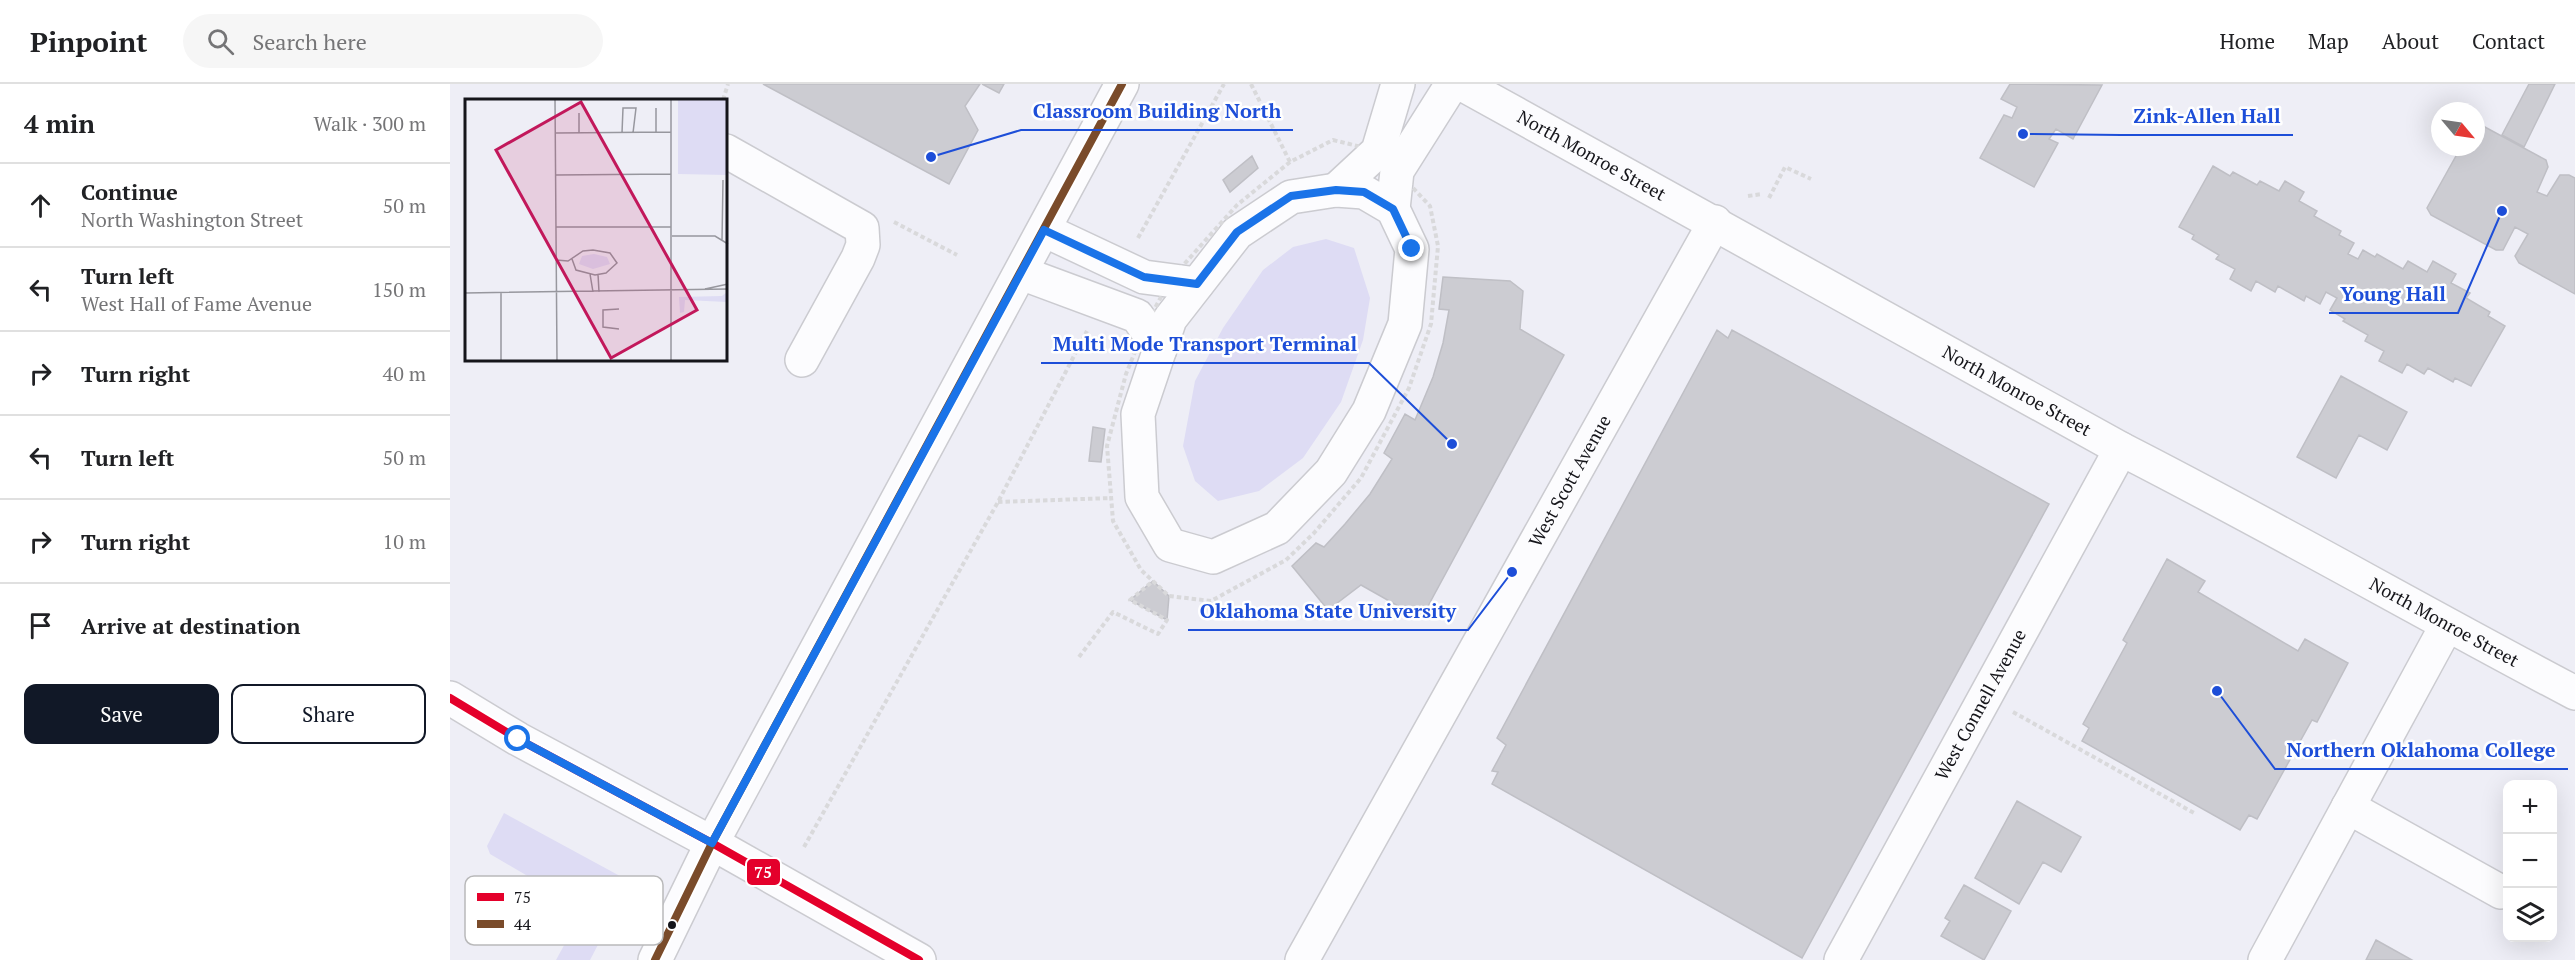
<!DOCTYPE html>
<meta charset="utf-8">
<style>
:root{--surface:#fff;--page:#f6f6f6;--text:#202124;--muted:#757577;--line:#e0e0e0;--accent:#111827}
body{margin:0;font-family:"PT Serif",serif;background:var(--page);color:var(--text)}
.controls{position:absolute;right:18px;bottom:18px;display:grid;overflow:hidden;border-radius:12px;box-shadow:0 6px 24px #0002}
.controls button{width:54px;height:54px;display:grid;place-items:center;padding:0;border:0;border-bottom:2px solid var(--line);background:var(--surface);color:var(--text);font:30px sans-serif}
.compass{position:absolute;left:1981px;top:18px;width:54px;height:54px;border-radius:50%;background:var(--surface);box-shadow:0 6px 24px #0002;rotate:119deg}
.stop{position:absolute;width:18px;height:18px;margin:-14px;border:4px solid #1a73e8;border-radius:50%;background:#fff}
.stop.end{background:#1a73e8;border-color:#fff;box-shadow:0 2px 6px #0008}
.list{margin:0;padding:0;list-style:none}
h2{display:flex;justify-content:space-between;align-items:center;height:78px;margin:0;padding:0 24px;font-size:26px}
h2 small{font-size:20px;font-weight:400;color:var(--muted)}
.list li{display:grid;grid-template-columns:39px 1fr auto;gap:18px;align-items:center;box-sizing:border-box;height:84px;padding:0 24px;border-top:2px solid var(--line)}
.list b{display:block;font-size:22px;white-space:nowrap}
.list p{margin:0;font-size:20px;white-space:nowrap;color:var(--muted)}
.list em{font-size:20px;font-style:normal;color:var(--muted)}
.actions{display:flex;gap:12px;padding:18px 24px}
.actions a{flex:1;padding:14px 0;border:2px solid var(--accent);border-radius:12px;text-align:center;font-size:21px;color:var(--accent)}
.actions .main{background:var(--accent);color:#fff}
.icon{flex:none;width:33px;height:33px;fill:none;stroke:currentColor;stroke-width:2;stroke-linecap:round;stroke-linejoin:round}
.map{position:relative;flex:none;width:2125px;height:876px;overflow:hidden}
header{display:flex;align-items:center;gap:36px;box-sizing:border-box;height:84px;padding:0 30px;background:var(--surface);border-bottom:2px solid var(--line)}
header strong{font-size:28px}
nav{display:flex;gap:33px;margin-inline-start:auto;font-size:21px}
.search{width:420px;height:54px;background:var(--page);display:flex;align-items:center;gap:15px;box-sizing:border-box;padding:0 21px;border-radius:33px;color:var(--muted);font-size:22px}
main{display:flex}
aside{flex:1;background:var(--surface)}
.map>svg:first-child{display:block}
</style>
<header>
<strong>Pinpoint</strong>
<div class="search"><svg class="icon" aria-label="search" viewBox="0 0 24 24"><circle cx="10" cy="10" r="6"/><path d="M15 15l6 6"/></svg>Search here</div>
<nav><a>Home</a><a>Map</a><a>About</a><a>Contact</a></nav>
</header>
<main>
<aside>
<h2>4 min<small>Walk · 300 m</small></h2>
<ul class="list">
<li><svg class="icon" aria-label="ahead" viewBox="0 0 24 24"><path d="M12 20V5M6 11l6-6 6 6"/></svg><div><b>Continue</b><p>North Washington Street</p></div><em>50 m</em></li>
<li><svg class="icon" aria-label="left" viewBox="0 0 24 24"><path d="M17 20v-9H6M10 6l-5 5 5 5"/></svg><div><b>Turn left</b><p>West Hall of Fame Avenue</p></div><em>150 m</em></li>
<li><svg class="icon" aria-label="right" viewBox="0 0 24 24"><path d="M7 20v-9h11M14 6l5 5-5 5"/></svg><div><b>Turn right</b></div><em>40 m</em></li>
<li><svg class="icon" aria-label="left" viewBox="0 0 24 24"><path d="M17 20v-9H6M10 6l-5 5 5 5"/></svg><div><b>Turn left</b></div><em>50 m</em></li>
<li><svg class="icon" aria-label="right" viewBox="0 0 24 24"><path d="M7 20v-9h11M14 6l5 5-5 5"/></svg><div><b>Turn right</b></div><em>10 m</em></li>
<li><svg class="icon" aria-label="arrive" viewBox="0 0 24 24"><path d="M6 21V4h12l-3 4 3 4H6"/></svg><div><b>Arrive at destination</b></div></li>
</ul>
<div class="actions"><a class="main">Save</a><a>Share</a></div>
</aside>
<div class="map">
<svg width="2125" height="876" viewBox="0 0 2125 876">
<rect width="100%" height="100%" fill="#eeeef6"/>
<path fill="#dedcf4" d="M876 155 904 164 920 214 913 256 891 318 853 374 809 407 768 417 745 397 733 362 745 297 773 244 813 186 843 163Z
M54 729 181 798 140 876H106L134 825 40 770 37 762Z"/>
<path fill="#ccccd2" stroke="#bfbfc5" stroke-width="1.5" d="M313 0H530L515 22 528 46 499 100Z
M532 0H554L549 9Z
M1560 0 1652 1 1623 55 1606 45 1599 55 1608 59 1584 103 1530 74 1554 31 1562 34 1567 23 1551 15Z
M2079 0H2105L2074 63 2052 51Z
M2033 42 2096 76 2098 83 2087 108 2097 112 2110 91H2119L2125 94V210L2069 179 2065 172 2078 150 2065 143 2053 166H2046L1981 131 1977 124 2011 63H2026V43Z
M802 72 808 84 780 108 773 96Z
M1763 82 1780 92 1783 88 1807 101 1810 97 1829 107 1835 97 1854 108 1849 117 1867 127 1864 132 1891 147 1889 151 1904 159 1898 170 1908 175 1913 166 1925 173 1927 170 1953 185 1958 177 1977 188 1983 177 2006 190 2001 199 2020 209 2016 214 2040 228 2038 232 2055 242 2021 302 2005 294 2003 298 1978 284 1974 290 1957 280 1952 289 1929 277 1934 267 1915 257 1918 251 1893 237 1895 235 1880 226 1887 214 1876 208 1870 220 1856 212 1854 217 1828 202 1825 208 1806 197 1801 207 1780 195 1785 185 1766 175 1769 171 1742 155 1744 151 1729 143Z
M993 193 1060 197 1073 207 1070 245 1114 271 971 535 911 501 878 526 842 482 866 459 874 463 895 440 920 410 942 375 934 369 955 330 965 336 983 293 993 259 999 226 989 225Z
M1267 246 1278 254 1282 246 1599 420 1352 874 1042 700 1048 688 1042 687 1056 661 1047 654Z
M1891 292 1957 328 1937 366 1909 351 1886 394 1847 373Z
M643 343 655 345 651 378 639 377Z
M1717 475 1755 497 1748 508 1848 567 1855 555 1898 579 1867 638 1862 636 1807 735 1799 731 1790 746 1632 657 1639 644 1633 640 1677 559 1673 556Z
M703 497 719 512 717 536 680 516Z
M1567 717 1631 753 1611 788 1593 778 1569 820 1525 794Z
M1514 801 1561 827 1534 876 1491 852 1500 837 1495 834Z
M1926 856 1962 876H1916Z"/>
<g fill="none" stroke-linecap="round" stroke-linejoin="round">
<g stroke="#cbcbd0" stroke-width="36">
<g id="minor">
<path id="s1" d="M1012 0 1671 365C1824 443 1973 529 2125 609"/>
<path d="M276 67 412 144 413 161 408 174 352 276"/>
<path d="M886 106 928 67 948 0"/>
<path d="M943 125 914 108 886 106 841 113 787 149 720 235 688 330 692 413 720 461 763 473 827 444 881 388 919 327 955 240 962 165 943 125 947 87 1002 0"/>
<path d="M594 146 694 193 747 200"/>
<path d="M571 189 687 232 710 265"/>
<path d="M0 614 68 655 262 759"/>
<path d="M1898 723 2051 808"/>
<path id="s2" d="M852 876 1265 138"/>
<path id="s3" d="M1391 876 1671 365"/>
<path d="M1815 876 1997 541"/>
</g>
</g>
<g stroke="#cbcbd0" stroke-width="36">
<path id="major" d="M262 759 469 876
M205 876 262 759 672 0"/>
</g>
<path stroke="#d9d9db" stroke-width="4" stroke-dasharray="4.5 3" stroke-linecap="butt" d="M801 0 840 78
M273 16 278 0
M883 56 928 67 980 122 988 162 981 240 959 304 911 394 864 449 836 476 761 517 719 512 691 486 663 437 657 362 676 290 695 243 720 196 787 121 840 78Z
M1298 112 1312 110
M1319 114 1335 83 1361 95
M444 138 507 171
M688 154 774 0
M548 418 661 414
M629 573 663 528 708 550 717 536 680 516 703 497
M1563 628 1744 729
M354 763 548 418 637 247"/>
<use href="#minor" stroke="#fcfcfe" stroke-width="33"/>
<use href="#major" stroke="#fcfcfe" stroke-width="33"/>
<g stroke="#fff" stroke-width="12">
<path id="bus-1" d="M0 614 68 655 262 759 469 876"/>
</g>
<g stroke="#fff" stroke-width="12">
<path id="bus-2" d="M205 876 262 759 672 0"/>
</g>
<use href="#bus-1" stroke="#e4002b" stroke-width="8"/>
<use href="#bus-2" stroke="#7a4b2a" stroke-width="8"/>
</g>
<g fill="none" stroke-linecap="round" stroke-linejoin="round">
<path stroke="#1a73e8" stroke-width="8" d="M68 655 262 759 594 146 694 193 747 200 787 148 841 112 886 106 914 108 943 125 962 165"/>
</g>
<circle fill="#15151a" stroke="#fff" stroke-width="2" cx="222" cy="841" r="5"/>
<g text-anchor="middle" stroke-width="5" stroke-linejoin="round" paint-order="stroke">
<g font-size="18" fill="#15151a" stroke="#fff">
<text dy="6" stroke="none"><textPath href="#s1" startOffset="148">North Monroe Street</textPath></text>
<text dy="6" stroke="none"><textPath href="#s1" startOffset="634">North Monroe Street</textPath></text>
<text dy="6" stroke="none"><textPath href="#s2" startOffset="549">West Scott Avenue</textPath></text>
<text dy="6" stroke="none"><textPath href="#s1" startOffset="1120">North Monroe Street</textPath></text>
<text dy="6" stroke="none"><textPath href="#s3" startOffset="291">West Connell Avenue</textPath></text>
</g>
</g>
<g transform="translate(15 15)">
<rect width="262" height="262" fill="#eeeef6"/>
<path d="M213 0H262V76L213 75ZM129 155 142 158 145 165 128 170 114 165 117 157ZM262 193V203L220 201 219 213 215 214 214 198 257 197Z" fill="#dedcf4"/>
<path fill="none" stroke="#97979e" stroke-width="1.5" d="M90 0 92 262M191 9V33M91 34 206 33M114 34V14M157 34 158 9H171L168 34M91 76 206 75M91 128H206M207 137H250L263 145M257 141 258 81M91 161 103 162 118 152 128 151 145 154 152 164 141 174 130 176 111 171 107 160M125 175 128 193M133 175 134 193M240 190 263 185M206 192V0M0 194 263 190M154 210 138 211V228L154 230M36 262V194M206 262V192"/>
<path fill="#c2185b" fill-opacity="0.15" stroke="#c2185b" stroke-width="3" d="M116 3 232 211 146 259 31 51Z"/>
<rect width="262" height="262" fill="none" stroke="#15151a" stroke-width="3"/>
</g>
<rect x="15" y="792" width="198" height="69" rx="9" fill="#fff" stroke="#b9b9ba" stroke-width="1.5"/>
<rect x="27" y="809" width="27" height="8" fill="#e4002b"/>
<rect x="27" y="836" width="27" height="8" fill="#7a4b2a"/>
<g font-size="16" fill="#15151a">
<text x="64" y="819">75</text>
<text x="64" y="846">44</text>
</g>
<path fill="none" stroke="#1d4ed8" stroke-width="2" d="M481 73L571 46H843M1573 50L1671 51H1843M2052 127L2008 229H1879M1002 360L919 279H591M1062 488L1018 546H738M1767 607L1825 685H2118"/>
<g fill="#1d4ed8" stroke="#fff" stroke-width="2">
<circle cx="481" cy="73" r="6"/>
<circle cx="1573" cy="50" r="6"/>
<circle cx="2052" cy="127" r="6"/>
<circle cx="1002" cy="360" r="6"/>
<circle cx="1062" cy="488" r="6"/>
<circle cx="1767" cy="607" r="6"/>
</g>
<g font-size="20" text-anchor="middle" font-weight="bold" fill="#1d4ed8" stroke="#fff" stroke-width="5" stroke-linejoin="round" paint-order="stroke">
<text x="707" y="34">Classroom Building North</text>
<text x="1757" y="39">Zink-Allen Hall</text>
<text x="1943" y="217">Young Hall</text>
<text x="755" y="267">Multi Mode Transport Terminal</text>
<text x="878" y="534">Oklahoma State University</text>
<text x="1971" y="673">Northern Oklahoma College</text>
</g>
<rect stroke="#fff" stroke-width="2" x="296" y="774" width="35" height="28" rx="6" fill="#e4002b"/>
<g font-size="16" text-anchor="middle" font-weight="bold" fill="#fff">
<text x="313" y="794">75</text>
</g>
</svg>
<div class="controls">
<button>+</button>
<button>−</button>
<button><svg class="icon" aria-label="layers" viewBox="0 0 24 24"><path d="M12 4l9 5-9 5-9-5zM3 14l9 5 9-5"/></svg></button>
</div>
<svg class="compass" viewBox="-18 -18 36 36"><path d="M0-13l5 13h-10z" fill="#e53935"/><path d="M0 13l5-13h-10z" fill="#757577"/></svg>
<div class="stop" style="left:68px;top:655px"></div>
<div class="stop end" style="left:962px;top:165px"></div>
</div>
</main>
